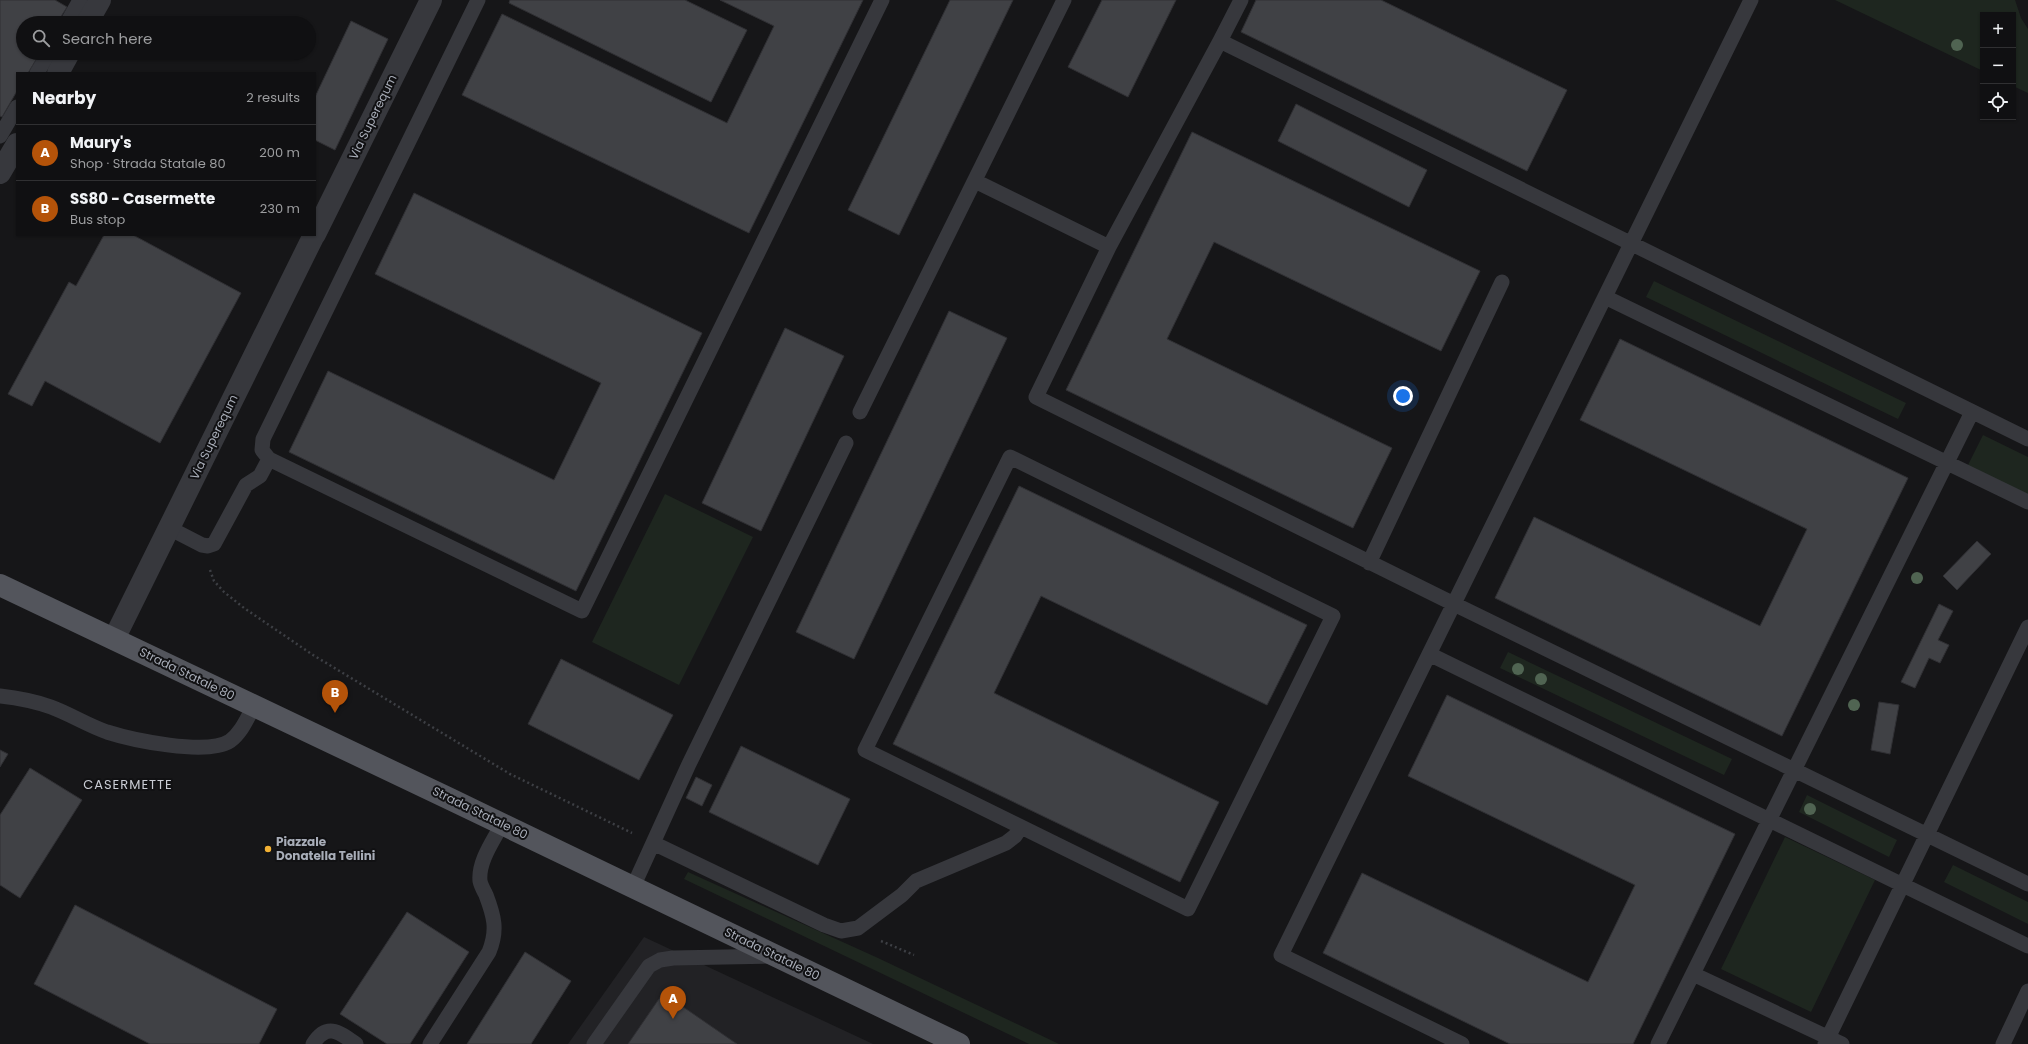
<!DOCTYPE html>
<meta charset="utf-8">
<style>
:root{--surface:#101012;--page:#1e1e20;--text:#f1f3f6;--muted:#9c9d9f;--line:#303032;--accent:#b45309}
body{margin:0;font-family:Poppins,sans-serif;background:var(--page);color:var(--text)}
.controls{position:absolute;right:12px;top:12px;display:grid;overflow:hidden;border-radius:0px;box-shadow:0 1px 3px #0004}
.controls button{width:36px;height:36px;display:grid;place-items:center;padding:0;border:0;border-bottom:1px solid var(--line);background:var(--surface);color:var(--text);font:20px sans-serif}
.you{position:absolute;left:1403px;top:396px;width:14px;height:14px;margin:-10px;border:3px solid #fff;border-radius:50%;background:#1a73e8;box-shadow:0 0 0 6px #1a73e833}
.badge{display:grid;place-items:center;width:26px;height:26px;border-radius:50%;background:var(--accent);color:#fff;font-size:13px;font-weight:700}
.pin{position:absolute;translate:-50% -33px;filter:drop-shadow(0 1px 2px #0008)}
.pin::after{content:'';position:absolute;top:21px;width:14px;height:12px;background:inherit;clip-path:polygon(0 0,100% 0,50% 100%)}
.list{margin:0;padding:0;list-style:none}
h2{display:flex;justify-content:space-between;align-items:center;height:52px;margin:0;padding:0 16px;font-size:17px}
h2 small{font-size:13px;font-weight:400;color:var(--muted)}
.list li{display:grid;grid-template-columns:26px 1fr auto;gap:12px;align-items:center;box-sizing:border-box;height:56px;padding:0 16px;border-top:1px solid var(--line)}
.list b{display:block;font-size:15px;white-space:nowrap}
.list p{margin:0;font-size:13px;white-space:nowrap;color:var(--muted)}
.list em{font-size:13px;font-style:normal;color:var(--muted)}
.icon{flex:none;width:22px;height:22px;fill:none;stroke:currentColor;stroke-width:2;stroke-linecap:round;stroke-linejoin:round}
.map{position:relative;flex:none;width:2028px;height:1044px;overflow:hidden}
.search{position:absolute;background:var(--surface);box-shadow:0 1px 3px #0004;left:16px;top:16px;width:300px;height:44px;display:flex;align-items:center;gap:10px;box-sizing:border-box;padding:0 14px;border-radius:22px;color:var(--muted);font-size:15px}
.panel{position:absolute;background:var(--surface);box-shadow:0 1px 3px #0004;left:16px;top:72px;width:300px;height:164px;border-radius:0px}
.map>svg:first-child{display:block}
</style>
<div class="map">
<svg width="2028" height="1044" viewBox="0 0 2028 1044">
<rect width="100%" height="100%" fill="#161618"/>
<path fill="#222225" d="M644 937 873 1044H568Z"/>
<path fill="#1e261f" d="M1835 0H2015L2021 18 2028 29V93L2013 86V15H1983V71Z
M1654 281 1906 403 1898 419 1646 297Z
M1983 435 2028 457V496L1967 467Z
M665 494 753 537 679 685 592 642Z
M1508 652 1732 759 1724 775 1500 668Z
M1807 795 1897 840 1889 857 1799 812Z
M1785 837 1875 880 1811 1012 1721 969Z
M1953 865 2028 902V924L1944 882Z
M688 872 878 958 1059 1044H1029L684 879Z"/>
<path fill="#404145" stroke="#303034" d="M0 0H55L67 7 57 23H23V53H40L28 73H17V91L2 117 0 116Z
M510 0H685L747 30 711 102 509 3Z
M720 0H863L749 233 462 95 502 14 727 123 774 26Z
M950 0H1013L899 235 848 210Z
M1102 0H1176L1128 97 1068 67Z
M1256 0H1381L1567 90 1527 171 1241 32Z
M351 21 388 39 335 150 315 140V97Z
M1296 104 1427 170 1409 207 1278 141Z
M1192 132 1480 271 1441 351 1214 242 1167 339 1392 448 1353 528 1066 390Z
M414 193 702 333 576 591 289 452 328 371 554 480 601 383 375 274Z
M104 235H133L241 293 160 443 45 381 32 406 8 394 69 282 76 286Z
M949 311 1007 338 854 659 796 632Z
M785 328 844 356 761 531 702 503Z
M1620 339 1908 478 1782 736 1495 598 1534 517 1760 626 1807 529 1580 420Z
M1019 486 1307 625 1267 705 1041 596 994 693 1219 802 1180 882 893 744Z
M1977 541 1991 554 1957 590 1943 576Z
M1939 604 1953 611 1938 640 1949 645 1940 663 1929 658 1915 688 1901 682Z
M561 659 673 715 639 780 528 724Z
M1447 695 1735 834 1633 1044H1510L1323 953 1362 873 1588 982 1635 885 1408 776Z
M1879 702 1899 705 1890 754 1871 750Z
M741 746 850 799 818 865 709 812Z
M0 750 8 754 0 767Z
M30 768 82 800 20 898 0 885V815Z
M696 777 712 785 702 806 686 798Z
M75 905 277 1009 259 1044H150L34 984Z
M407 912 469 952 410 1044H387L340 1014Z
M525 952 571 981 531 1044H467Z
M663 993 737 1044H628Z"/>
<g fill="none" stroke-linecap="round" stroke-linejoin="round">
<path stroke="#3d3f44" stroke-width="2.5" stroke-dasharray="2 3" stroke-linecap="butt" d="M210 570 214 581 224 592 244 608 313 655 510 774 632 833
M881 941 914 955"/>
<path stroke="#37383d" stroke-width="15" d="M478 0 263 439 262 450 269 459 582 611 882 0
M1241 0 1220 41 1109 247 1036 397 1454 604 2028 884
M67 23 80 0
M1220 41 2028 439
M37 73 49 53
M0 136 17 107
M975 181 1109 247
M1605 297 2028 502
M860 412 1064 0
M1010 457 1333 616 1188 909 865 750Z
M169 528 202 545 208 546 214 544 246 485 260 476 269 459
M1369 563 1502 282
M1429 654 2028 946
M0 696C18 698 34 701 51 707 70 714 87 725 107 732 132 740 207 756 230 741 242 732 247 718 254 706
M653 843 824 925 841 931 858 928 902 895 916 881 1006 843 1015 836 1021 827
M633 887 689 764 846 443
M1693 974 1842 1044
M313 1044C327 1022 339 1032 356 1044
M430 1044 489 952C498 930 494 916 486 895 484 891 481 886 480 881 478 861 494 840 502 824
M594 1044 649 966 660 960 673 958 771 956
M1462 1044 1281 955 1751 0
M1658 1044 1972 412
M1825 1044 2028 627
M2003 1044 2028 991"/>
<path stroke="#37383d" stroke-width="22" d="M87 23 100 0
M58 73 69 53
M0 173 17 144
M315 234 431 0
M114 639 314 235"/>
<path stroke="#53555c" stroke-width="22" d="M0 585 450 799 959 1044"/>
</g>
<g fill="#506452">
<circle cx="1957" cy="45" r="6"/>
<circle cx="1917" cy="578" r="6"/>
<circle cx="1518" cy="669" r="6"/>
<circle cx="1541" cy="679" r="6"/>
<circle cx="1854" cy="705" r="6"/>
<circle cx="1810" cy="809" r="6"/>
</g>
<circle fill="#f2b134" stroke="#111113" stroke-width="1.5" cx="268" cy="849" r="4"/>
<g text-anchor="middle" stroke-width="4" stroke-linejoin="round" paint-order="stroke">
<g font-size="12" fill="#a8adb8" stroke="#111113">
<text transform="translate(373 117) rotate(-64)" y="4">Via Superequm</text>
<text transform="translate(214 437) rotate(-64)" y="4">Via Superequm</text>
<text transform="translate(187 674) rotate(26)" y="4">Strada Statale 80</text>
<text transform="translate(480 813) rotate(26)" y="4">Strada Statale 80</text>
<text transform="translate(772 954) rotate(26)" y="4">Strada Statale 80</text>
</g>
<g font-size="12" font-weight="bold" fill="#a8adb8" stroke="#111113" text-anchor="start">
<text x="276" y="846">Piazzale<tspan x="276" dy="14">Donatella Tellini</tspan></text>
</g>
<g font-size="13" letter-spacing="1" fill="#c9ccd4" stroke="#111113">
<text x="128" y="789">CASERMETTE</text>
</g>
</g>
</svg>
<div class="controls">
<button>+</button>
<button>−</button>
<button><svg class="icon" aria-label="locate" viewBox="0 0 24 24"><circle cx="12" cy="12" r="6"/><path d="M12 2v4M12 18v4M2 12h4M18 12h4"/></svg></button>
</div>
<div class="you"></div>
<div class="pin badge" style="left:673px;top:1019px">A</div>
<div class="pin badge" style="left:335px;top:713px">B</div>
<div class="search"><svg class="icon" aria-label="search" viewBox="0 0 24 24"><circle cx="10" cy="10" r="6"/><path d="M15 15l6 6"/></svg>Search here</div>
<section class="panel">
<h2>Nearby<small>2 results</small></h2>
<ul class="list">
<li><span class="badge">A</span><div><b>Maury's</b><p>Shop · Strada Statale 80</p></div><em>200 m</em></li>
<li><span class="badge">B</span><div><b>SS80 - Casermette</b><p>Bus stop</p></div><em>230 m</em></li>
</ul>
</section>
</div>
